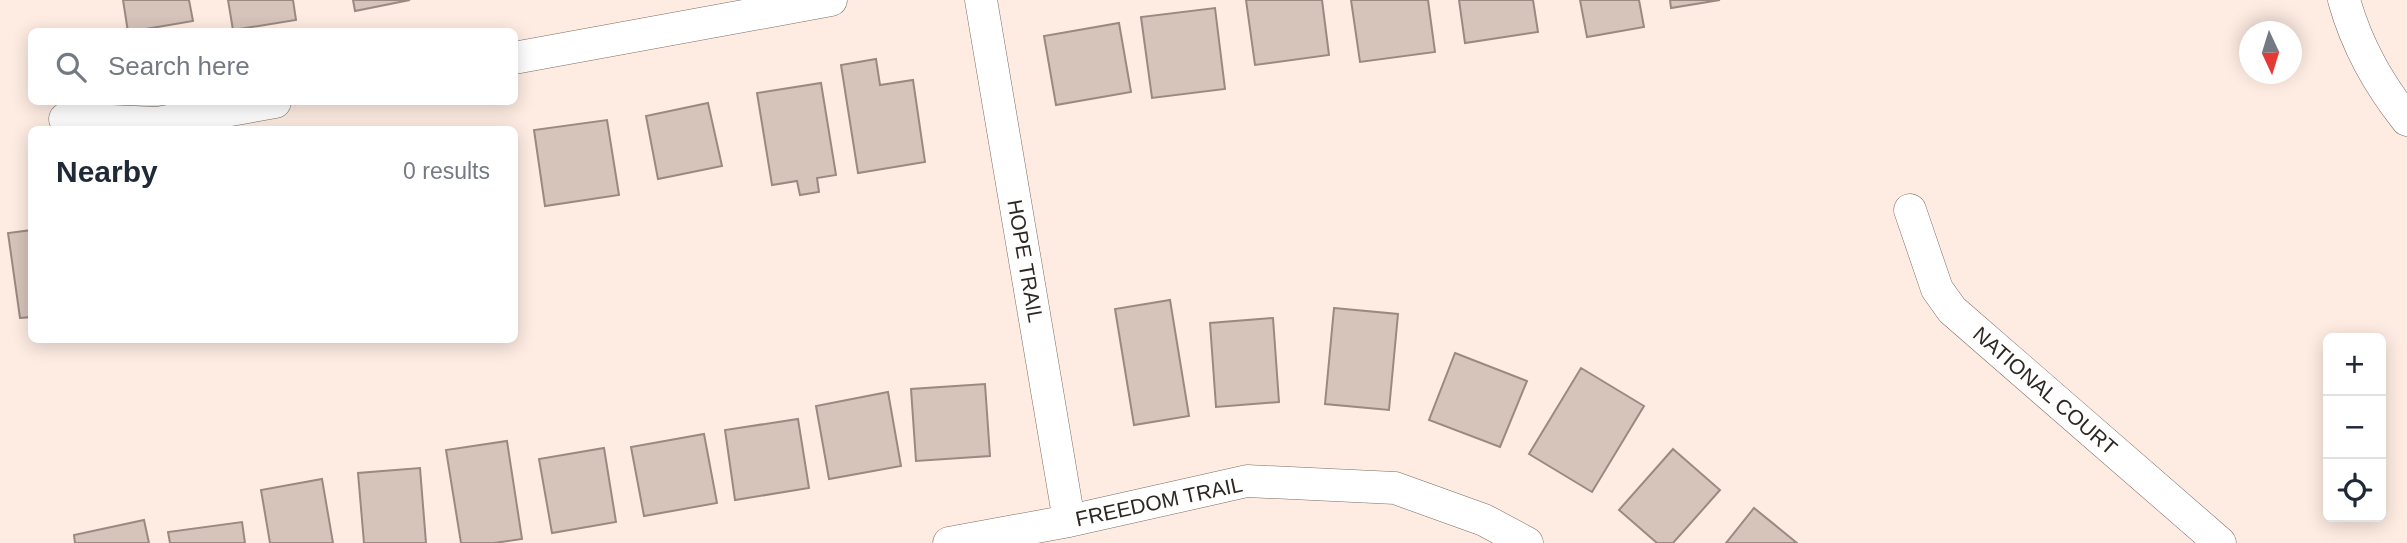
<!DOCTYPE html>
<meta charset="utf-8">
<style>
:root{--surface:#fff;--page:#f2f2f3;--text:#1f2937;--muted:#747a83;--line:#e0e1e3}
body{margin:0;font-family:Arial,sans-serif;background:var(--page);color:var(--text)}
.controls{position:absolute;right:21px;bottom:21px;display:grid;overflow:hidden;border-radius:10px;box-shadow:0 4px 18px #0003}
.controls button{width:63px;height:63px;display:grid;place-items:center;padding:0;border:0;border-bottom:2px solid var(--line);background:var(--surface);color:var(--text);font:35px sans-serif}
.compass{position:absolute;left:2239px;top:21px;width:63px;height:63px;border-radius:50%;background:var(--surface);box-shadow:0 4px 18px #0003;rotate:176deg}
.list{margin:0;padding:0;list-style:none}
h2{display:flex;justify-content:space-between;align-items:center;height:91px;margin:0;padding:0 28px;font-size:30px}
h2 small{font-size:23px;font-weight:400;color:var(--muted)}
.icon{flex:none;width:38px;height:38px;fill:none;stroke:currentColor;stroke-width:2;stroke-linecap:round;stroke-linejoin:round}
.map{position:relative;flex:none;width:2407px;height:543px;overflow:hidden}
.search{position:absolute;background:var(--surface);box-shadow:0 4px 18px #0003;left:28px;top:28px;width:490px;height:77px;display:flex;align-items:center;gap:18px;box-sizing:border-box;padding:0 24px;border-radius:10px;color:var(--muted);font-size:26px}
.panel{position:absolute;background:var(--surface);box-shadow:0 4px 18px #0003;left:28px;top:126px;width:490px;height:217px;border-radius:10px}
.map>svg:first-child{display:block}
</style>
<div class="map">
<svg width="2407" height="543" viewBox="0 0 2407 543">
<rect width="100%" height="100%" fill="#feece2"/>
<path fill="#d6c4bb" stroke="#9a8980" stroke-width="2" d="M123 0H189L193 21 128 32Z
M228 0H293L296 20 233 30Z
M353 0H410L355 11Z
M1246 0H1322L1329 55 1255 65Z
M1351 0H1428L1435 52 1360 62Z
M1459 0H1533L1538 32 1465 43Z
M1580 0H1639L1644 27 1587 37Z
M1670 0H1720L1671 8Z
M1215 8 1225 89 1152 98 1141 17Z
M1119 23 1131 92 1056 105 1044 36Z
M876 59 880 85 913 80 925 162 858 173 841 65Z
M821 83 836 175 817 178 819 192 800 195 797 181 772 185 757 93Z
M708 103 722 166 658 179 646 116Z
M607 120 619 195 545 206 534 130Z
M32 230V317L20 318 8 233Z
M1170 300 1189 416 1134 425 1115 309Z
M1334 308 1398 314 1389 410 1325 404Z
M1273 318 1279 402 1216 407 1210 323Z
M1455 353 1527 381 1500 447 1429 420Z
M1581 368 1644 406 1592 492 1529 454Z
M985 384 990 456 916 461 911 389Z
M888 392 901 466 829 479 816 406Z
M798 419 809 488 735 500 725 430Z
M704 434 717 503 644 516 631 447Z
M507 441 522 539 494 543H461L446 450Z
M604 448 616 522 552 533 539 459Z
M1673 449 1720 490 1673 543H1657L1619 510Z
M420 468 426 543H364L358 473Z
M322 479 333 543H270L261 490Z
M1754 508 1797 543H1726Z
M144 520 149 543H75L74 535Z
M242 522 245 543H170L168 532Z"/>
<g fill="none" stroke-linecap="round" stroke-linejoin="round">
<g stroke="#7d6c64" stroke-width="33">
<path id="minor" d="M981 0 1069 521
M2344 0C2357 46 2378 83 2407 120
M514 58 831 0
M65 119 157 123 275 102
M1910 210 1937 289 1952 310 2220 543
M949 543 1069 521 1247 481 1395 488 1484 520 1527 543"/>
</g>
<use href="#minor" stroke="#fff" stroke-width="32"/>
</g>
<g text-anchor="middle" stroke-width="5" stroke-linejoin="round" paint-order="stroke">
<g font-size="21" fill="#2e2824" stroke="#fff">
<text transform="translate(1025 261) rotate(80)" y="7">HOPE TRAIL</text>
<text transform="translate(2045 391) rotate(41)" y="7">NATIONAL COURT</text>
<text transform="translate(1159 502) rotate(-12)" y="7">FREEDOM TRAIL</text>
</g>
</g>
</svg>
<div class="controls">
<button>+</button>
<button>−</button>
<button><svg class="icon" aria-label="locate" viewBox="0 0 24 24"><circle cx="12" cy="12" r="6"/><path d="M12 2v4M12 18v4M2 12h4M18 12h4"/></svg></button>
</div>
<svg class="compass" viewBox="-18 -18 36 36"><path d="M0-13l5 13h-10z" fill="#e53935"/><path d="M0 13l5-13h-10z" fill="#747a83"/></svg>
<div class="search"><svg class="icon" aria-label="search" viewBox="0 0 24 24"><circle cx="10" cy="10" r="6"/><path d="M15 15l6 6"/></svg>Search here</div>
<section class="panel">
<h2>Nearby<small>0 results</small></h2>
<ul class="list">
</ul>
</section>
</div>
